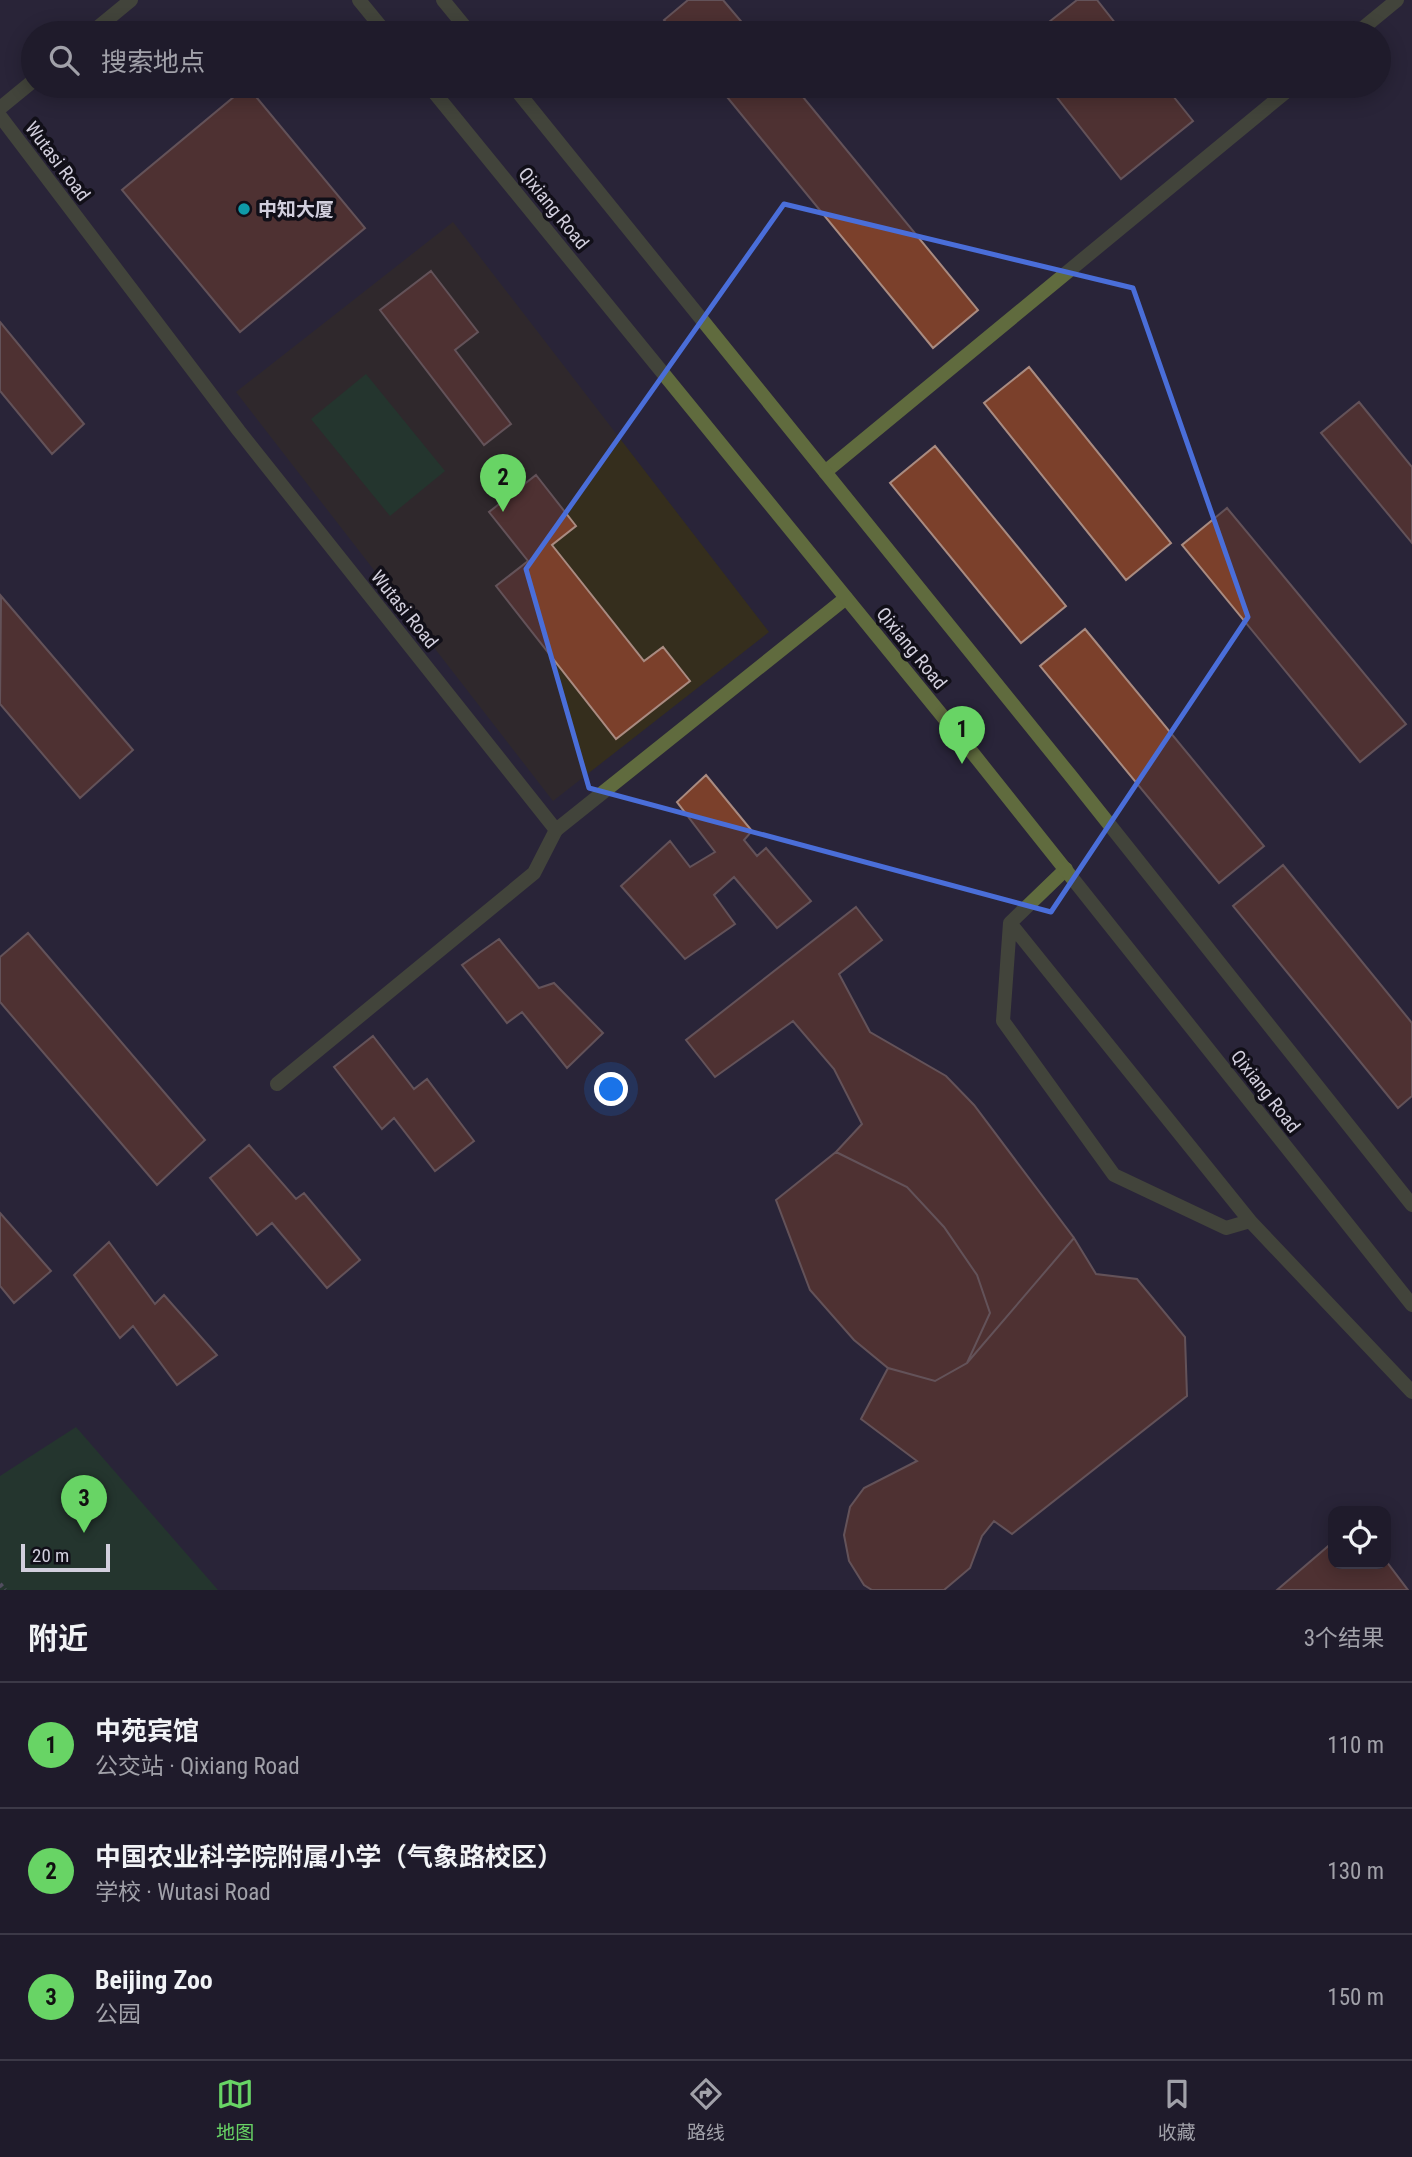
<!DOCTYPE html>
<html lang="zh">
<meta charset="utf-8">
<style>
:root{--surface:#1f1b2b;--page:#2c2837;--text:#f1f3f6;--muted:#a1a1a9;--line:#3c3947;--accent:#68d465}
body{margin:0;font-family:"Roboto Condensed","Noto Sans SC",sans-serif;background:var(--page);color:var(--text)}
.controls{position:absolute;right:21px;bottom:21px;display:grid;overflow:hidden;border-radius:14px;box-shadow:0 4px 18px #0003}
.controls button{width:63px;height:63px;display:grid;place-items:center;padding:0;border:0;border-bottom:2px solid var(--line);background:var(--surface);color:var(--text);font:35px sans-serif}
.scale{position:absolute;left:21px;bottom:18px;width:89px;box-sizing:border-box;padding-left:7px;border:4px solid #d2cfdd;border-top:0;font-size:19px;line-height:24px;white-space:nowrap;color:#d2cfdd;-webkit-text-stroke:5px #110f18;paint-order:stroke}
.you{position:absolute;left:612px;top:1090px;width:24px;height:24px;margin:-18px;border:5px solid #fff;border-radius:50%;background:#1a73e8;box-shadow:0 0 0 10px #1a73e833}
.badge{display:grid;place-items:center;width:46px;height:46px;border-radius:50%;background:var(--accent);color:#111;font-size:23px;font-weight:700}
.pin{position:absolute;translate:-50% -58px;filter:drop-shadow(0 2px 4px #0008)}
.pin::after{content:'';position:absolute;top:37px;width:24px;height:21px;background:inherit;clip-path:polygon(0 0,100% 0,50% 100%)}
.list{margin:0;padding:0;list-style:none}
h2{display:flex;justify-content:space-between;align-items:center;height:91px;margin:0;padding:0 28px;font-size:30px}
h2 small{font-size:23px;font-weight:400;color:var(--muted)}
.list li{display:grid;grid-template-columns:46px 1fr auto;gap:21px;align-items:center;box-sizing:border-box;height:126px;padding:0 28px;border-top:2px solid var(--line)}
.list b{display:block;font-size:26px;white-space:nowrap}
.list p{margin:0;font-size:23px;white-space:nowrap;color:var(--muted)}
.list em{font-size:23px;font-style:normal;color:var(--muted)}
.icon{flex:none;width:38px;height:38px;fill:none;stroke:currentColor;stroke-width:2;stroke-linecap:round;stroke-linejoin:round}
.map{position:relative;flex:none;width:1412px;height:1590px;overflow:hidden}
.search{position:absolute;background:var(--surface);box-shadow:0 4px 18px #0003;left:21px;right:21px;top:21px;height:77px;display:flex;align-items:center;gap:18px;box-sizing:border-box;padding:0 24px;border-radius:38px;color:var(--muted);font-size:26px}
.sheet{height:469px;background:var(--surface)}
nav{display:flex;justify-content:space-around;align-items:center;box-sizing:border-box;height:98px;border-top:2px solid var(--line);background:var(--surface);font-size:19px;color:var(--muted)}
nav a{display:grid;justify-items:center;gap:4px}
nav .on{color:var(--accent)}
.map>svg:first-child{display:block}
</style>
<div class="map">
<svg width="1412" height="1590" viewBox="0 0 1412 1590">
<rect width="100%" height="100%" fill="#292439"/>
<path fill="#352e1d" d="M453 222 769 632 553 801 236 392Z"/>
<path fill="#1d4922" d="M366 374 445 471 390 516 311 419Z
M76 1427 218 1590H0V1476Z"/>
<path fill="#7b402b" stroke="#a98b81" stroke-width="2" d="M688 0H723L751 33H675L664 20Z
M1077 0H1097L1123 33H1035Z
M247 86 365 228 240 332 122 190Z
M718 86H794L978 310 933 348Z
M1048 86H1165L1193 121 1121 179Z
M431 271 478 332 455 350 511 424 484 445 380 310Z
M0 322 84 424 52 454 0 391Z
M1029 367 1171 543 1126 580 984 403Z
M1359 402 1412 467V543L1321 433Z
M935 446 1066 606 1021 643 890 483Z
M536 475 576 526 552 545 644 661 663 647 690 681 616 739 496 586 528 561 489 512Z
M1227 508 1406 724 1360 762 1182 545Z
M1 596 133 750 80 798 0 704Z
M1085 629 1264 846 1219 883 1040 666Z
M706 775 752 831 744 840 757 856 766 848 811 901 777 928 734 877 714 895 735 924 685 959 621 886 670 841 690 867 715 852 677 802Z
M1283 865 1412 1023V1096L1398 1108 1233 906Z
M856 907 882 940 839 974 870 1032 946 1076 974 1105 1074 1238 967 1363 990 1313 977 1275 944 1227 907 1187 836 1152 862 1124 834 1069 793 1021 715 1077 686 1040Z
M28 933 205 1140 157 1185 0 1002V957Z
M499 939 539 988 554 983 603 1033 567 1068 522 1012 507 1023 462 965Z
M373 1036 414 1089 427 1079 474 1141 435 1171 394 1118 382 1129 334 1067Z
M249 1145 296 1199 304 1193 360 1260 327 1288 272 1223 257 1235 210 1178Z
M836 1152 907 1187 944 1227 977 1275 990 1313 967 1363 935 1381 888 1368 854 1340 810 1290 776 1200Z
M0 1213 51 1271 14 1303 0 1286Z
M1074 1238 1096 1274 1137 1279 1185 1337 1187 1396 1012 1534 994 1521 982 1536 970 1568 944 1590H872L864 1585 849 1561 844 1535 850 1507 864 1488 917 1461 861 1419 888 1368 935 1381 967 1363Z
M109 1242 155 1304 164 1295 217 1355 177 1385 133 1326 120 1338 74 1275Z
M1333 1542V1564H1386V1561L1408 1590H1277Z"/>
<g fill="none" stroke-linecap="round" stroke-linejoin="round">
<path stroke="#827e8f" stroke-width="4.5" stroke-dasharray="3.5 3.5" stroke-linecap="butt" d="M0 1584 5 1590"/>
<path stroke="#606b3e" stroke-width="14" d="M1066 869 1010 923 1250 1221 1412 1392
M1010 923 1003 1021 1114 1175 1226 1228 1250 1221
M277 1084 534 873 556 830"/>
<path stroke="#606b3e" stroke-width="14" d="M91 33 131 0
M1357 33 1397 0
M0 108 33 81
M0 116 239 431 556 830 846 598
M825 472 1293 86"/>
<path stroke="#606b3e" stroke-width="14" d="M359 0 386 33
M443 0 470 33
M429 86 975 756 1412 1305
M513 86 1070 775 1412 1205"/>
</g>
<path d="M0 0H1412V1590H0ZM784 204 1133 288 1248 617 1051 912 589 788 526 569Z" fill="#292439" fill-opacity=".55" fill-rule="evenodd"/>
<path fill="none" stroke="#4a6ed9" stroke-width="5" stroke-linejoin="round" d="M784 204 1133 288 1248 617 1051 912 589 788 526 569Z"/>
<circle fill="#0f9aa8" stroke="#110f18" stroke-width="2.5" cx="244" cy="209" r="7"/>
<g text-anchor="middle" stroke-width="7" stroke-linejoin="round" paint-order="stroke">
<g font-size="19" fill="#d2cfdd" stroke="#110f18">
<text transform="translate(58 161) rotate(53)" y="7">Wutasi Road</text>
<text transform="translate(554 208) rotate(51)" y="7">Qixiang Road</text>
<text transform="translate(405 609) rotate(51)" y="7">Wutasi Road</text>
<text transform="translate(912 648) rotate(51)" y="7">Qixiang Road</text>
<text transform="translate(1266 1091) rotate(52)" y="7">Qixiang Road</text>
</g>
<g font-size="19" font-weight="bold" fill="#d2cfdd" stroke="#110f18" text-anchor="start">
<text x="258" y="216">中知大厦</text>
</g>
</g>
</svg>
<div class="controls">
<button><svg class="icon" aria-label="locate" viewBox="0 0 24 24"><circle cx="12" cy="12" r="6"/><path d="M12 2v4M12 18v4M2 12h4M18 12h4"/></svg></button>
</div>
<div class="scale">20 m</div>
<div class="you"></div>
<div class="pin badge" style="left:962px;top:764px">1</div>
<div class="pin badge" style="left:503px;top:512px">2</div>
<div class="pin badge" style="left:84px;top:1533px">3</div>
<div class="search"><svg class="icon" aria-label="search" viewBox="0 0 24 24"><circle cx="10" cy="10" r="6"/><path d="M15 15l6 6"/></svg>搜索地点</div>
</div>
<section class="sheet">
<h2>附近<small>3个结果</small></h2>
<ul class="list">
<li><span class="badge">1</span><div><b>中苑宾馆</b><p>公交站 · Qixiang Road</p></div><em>110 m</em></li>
<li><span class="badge">2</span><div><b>中国农业科学院附属小学（气象路校区）</b><p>学校 · Wutasi Road</p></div><em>130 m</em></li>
<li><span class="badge">3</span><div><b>Beijing Zoo</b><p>公园</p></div><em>150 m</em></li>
</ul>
</section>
<nav>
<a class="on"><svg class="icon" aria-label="map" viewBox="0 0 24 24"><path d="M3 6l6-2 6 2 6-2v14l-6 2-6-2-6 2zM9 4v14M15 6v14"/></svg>地图</a>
<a><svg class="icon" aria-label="directions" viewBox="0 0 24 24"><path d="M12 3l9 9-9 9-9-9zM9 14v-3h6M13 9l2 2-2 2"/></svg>路线</a>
<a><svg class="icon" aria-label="saved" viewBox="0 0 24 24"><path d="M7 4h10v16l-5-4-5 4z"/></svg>收藏</a>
</nav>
